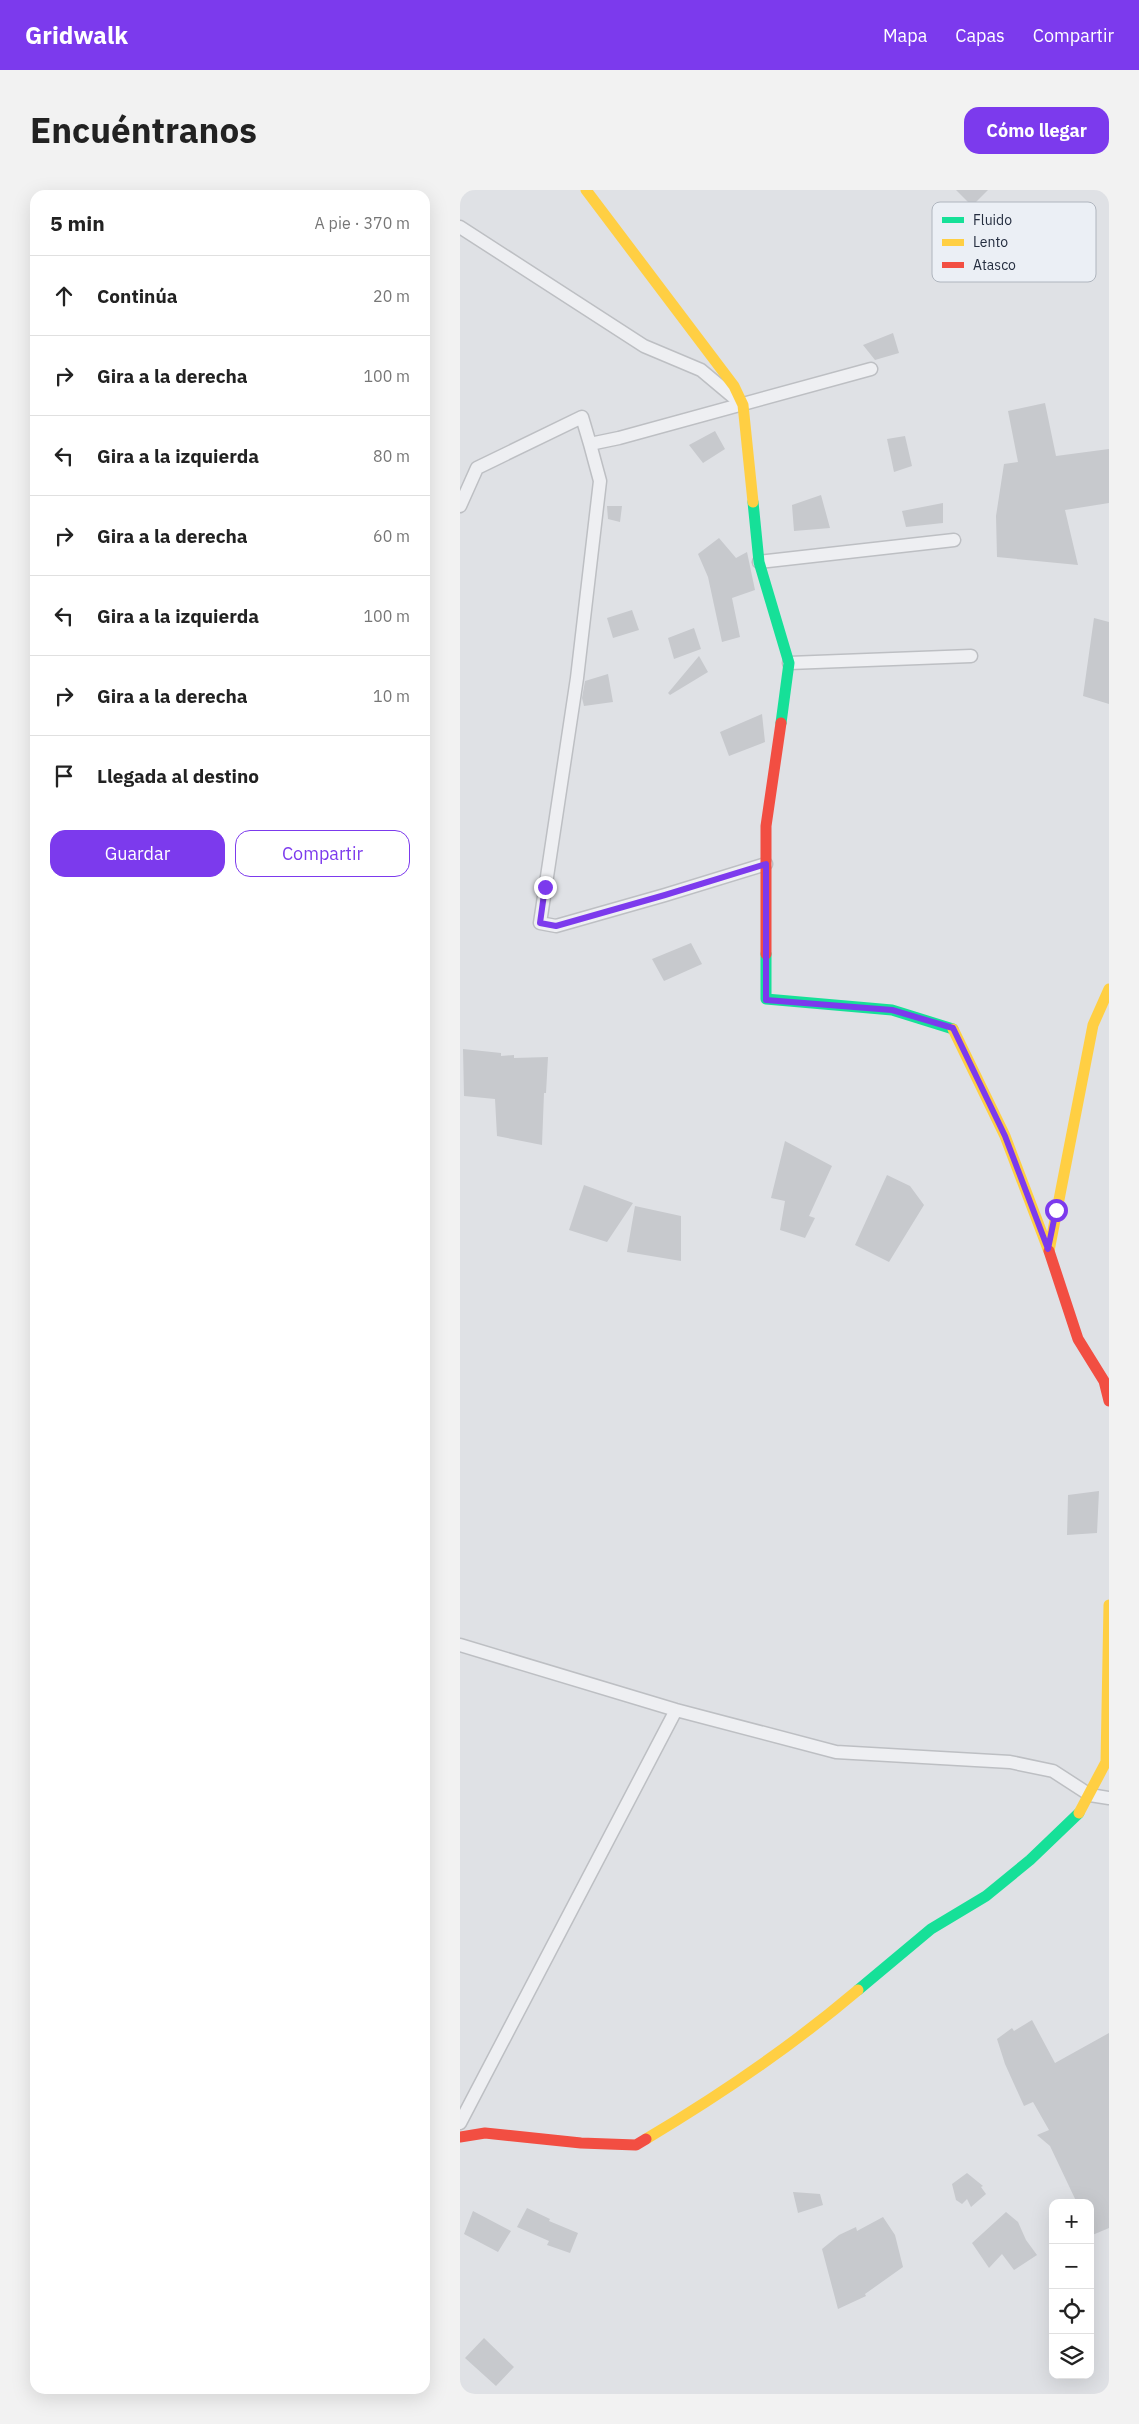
<!DOCTYPE html>
<html lang="es">
<meta charset="utf-8">
<style>
:root{--surface:#fff;--page:#f2f2f2;--text:#222;--muted:#767676;--line:#e0e0e0;--accent:#7c3aed}
body{margin:0;font-family:"IBM Plex Sans",sans-serif;background:var(--page);color:var(--text)}
.controls{position:absolute;right:15px;bottom:15px;display:grid;overflow:hidden;border-radius:10px;box-shadow:0 5px 20px #0002}
.controls button{width:45px;height:45px;display:grid;place-items:center;padding:0;border:0;border-bottom:1px solid var(--line);background:var(--surface);color:var(--text);font:25px sans-serif}
.stop{position:absolute;width:15px;height:15px;margin:-11px;border:4px solid #7c3aed;border-radius:50%;background:#fff}
.stop.end{background:#7c3aed;border-color:#fff;box-shadow:0 1px 5px #0008}
.list{margin:0;padding:0;list-style:none}
h2{display:flex;justify-content:space-between;align-items:center;height:65px;margin:0;padding:0 20px;font-size:21px}
h2 small{font-size:16px;font-weight:400;color:var(--muted)}
.list li{display:grid;grid-template-columns:32px 1fr auto;gap:15px;align-items:center;box-sizing:border-box;height:80px;padding:0 20px;border-top:1px solid var(--line)}
.list b{display:block;font-size:19px;white-space:nowrap}
.list em{font-size:16px;font-style:normal;color:var(--muted)}
.actions{display:flex;gap:10px;padding:15px 20px}
.actions a{flex:1;padding:11px 0;border:1px solid var(--accent);border-radius:15px;text-align:center;font-size:18px;color:var(--accent)}
.actions .main{background:var(--accent);color:#fff}
.icon{flex:none;width:28px;height:28px;fill:none;stroke:currentColor;stroke-width:2;stroke-linecap:round;stroke-linejoin:round}
.map{position:relative;flex:none;width:649px;height:2204px;overflow:hidden;border-radius:15px}
header{display:flex;align-items:center;gap:30px;box-sizing:border-box;height:70px;padding:0 25px;background:var(--accent);color:#fff}
header strong{font-size:24px}
nav{display:flex;gap:28px;margin-inline-start:auto;font-size:18px}
.intro{display:flex;align-items:center;justify-content:space-between;box-sizing:border-box;height:120px;padding:0 30px}
h1{margin:0;font-size:35px}
.button{padding:12px 22px;border-radius:15px;background:var(--accent);color:#fff;font-size:18px;font-weight:700}
main{display:flex;gap:30px;padding:0 30px}
aside{flex:1;background:var(--surface);border-radius:15px;box-shadow:0 5px 20px #0002}
.map>svg:first-child{display:block}
</style>
<header>
<strong>Gridwalk</strong>
<nav><a>Mapa</a><a>Capas</a><a>Compartir</a></nav>
</header>
<div class="intro"><h1>Encuéntranos</h1><a class="button">Cómo llegar</a></div>
<main>
<aside>
<h2>5 min<small>A pie · 370 m</small></h2>
<ul class="list">
<li><svg class="icon" aria-label="ahead" viewBox="0 0 24 24"><path d="M12 20V5M6 11l6-6 6 6"/></svg><div><b>Continúa</b></div><em>20 m</em></li>
<li><svg class="icon" aria-label="right" viewBox="0 0 24 24"><path d="M7 20v-9h11M14 6l5 5-5 5"/></svg><div><b>Gira a la derecha</b></div><em>100 m</em></li>
<li><svg class="icon" aria-label="left" viewBox="0 0 24 24"><path d="M17 20v-9H6M10 6l-5 5 5 5"/></svg><div><b>Gira a la izquierda</b></div><em>80 m</em></li>
<li><svg class="icon" aria-label="right" viewBox="0 0 24 24"><path d="M7 20v-9h11M14 6l5 5-5 5"/></svg><div><b>Gira a la derecha</b></div><em>60 m</em></li>
<li><svg class="icon" aria-label="left" viewBox="0 0 24 24"><path d="M17 20v-9H6M10 6l-5 5 5 5"/></svg><div><b>Gira a la izquierda</b></div><em>100 m</em></li>
<li><svg class="icon" aria-label="right" viewBox="0 0 24 24"><path d="M7 20v-9h11M14 6l5 5-5 5"/></svg><div><b>Gira a la derecha</b></div><em>10 m</em></li>
<li><svg class="icon" aria-label="arrive" viewBox="0 0 24 24"><path d="M6 21V4h12l-3 4 3 4H6"/></svg><div><b>Llegada al destino</b></div></li>
</ul>
<div class="actions"><a class="main">Guardar</a><a>Compartir</a></div>
</aside>
<div class="map">
<svg width="649" height="2204" viewBox="0 0 649 2204">
<rect width="100%" height="100%" fill="#dfe1e5"/>
<path fill="#c7c9cd" d="M496 0H528L512 16Z
M433 143 439 163 415 170 403 155Z
M585 213 596 266 649 259V313L605 320 618 375 537 367 536 326 544 274 558 272 548 221Z
M255 241 265 259 243 273 229 255Z
M445 246 452 276 434 282 427 249Z
M361 305 370 338 334 341 332 315Z
M483 313V333L446 337 442 321Z
M147 316H162L160 332 148 329Z
M259 348 276 368 287 362 295 400 272 408 280 447 262 452 248 387 238 364Z
M172 420 179 440 153 448 147 428Z
M634 428 649 432V514L623 506Z
M234 438 241 459 214 469 208 448Z
M239 466 248 482 210 505 208 503Z
M148 484 153 512 124 516 122 508 125 491Z
M302 524 305 552 269 566 260 542Z
M231 753 242 774 204 791 192 769Z
M3 859 41 863V866L54 865V868L88 867 86 903H84L82 955 37 946 35 909 4 906Z
M325 951 372 976 349 1026 355 1028 345 1048 320 1040 325 1011 311 1008Z
M427 985 450 996 464 1015 429 1072 395 1055Z
M124 995 173 1013 147 1052 109 1040Z
M175 1016 221 1026V1071L167 1062Z
M639 1301 637 1343 607 1345 608 1305Z
M572 1830 595 1873 649 1843V2038L630 2046V2013H617L590 1956 577 1945 589 1940 573 1912 564 1916 545 1874 537 1849 552 1838 554 1841Z
M507 1983 523 1996 521 1997 526 2004 511 2017 507 2009 502 2014 496 2010 492 1994Z
M333 2002 360 2004 363 2015 338 2023Z
M67 2018 90 2029 89 2031 118 2043 110 2063 87 2055 89 2051 57 2037Z
M13 2021 51 2041 38 2062 4 2044Z
M546 2022 558 2032 566 2050 577 2065 554 2080 542 2064 529 2078 512 2053Z
M423 2027 435 2045 443 2077 405 2104 406 2106 378 2119 362 2059 379 2045 396 2037 397 2041Z
M24 2148 54 2177 36 2196 5 2168Z"/>
<g fill="none" stroke-linecap="round" stroke-linejoin="round">
<g stroke="#bdbfc3" stroke-width="15">
<path id="street" d="M0 37 184 156 241 180 278 211
M130 254 140 291 117 488 80 733 96 736 205 705 306 674
M0 316 17 278 122 227 130 254 159 248 411 179
M299 372 494 350
M329 473 511 466
M0 1455 216 1520 376 1562 550 1572 593 1581 630 1605 649 1608
M0 1933 216 1520"/>
</g>
<use href="#street" stroke="#eeeff2" stroke-width="12"/>
<path stroke="#16e098" stroke-width="11" d="M293 312 299 372 329 473 321 533
M306 764V809L432 820 493 839
M398 1800 471 1739 526 1706 570 1670 619 1623"/>
<path stroke="#ffcf43" stroke-width="11" d="M126 0 274 196 283 215 293 312
M493 839 545 946 588 1059
M589 1061 633 835 649 799
M619 1623 646 1572 649 1415
M186 1949C260 1905 332 1856 398 1800"/>
<path stroke="#f24e42" stroke-width="11" d="M306 764V636L321 533
M589 1061 618 1149 644 1191 649 1211
M0 1947 25 1943 121 1953 176 1955 186 1949"/>
</g>
<g fill="none" stroke-linecap="round" stroke-linejoin="round">
<path stroke="#7c3aed" stroke-width="6" d="M85 697 80 733 96 736 205 705 306 674V810L432 820 493 838 545 946 588 1059 596 1020"/>
</g>
<rect x="472" y="12" width="164" height="80" rx="8" fill="#ebeff5" stroke="#afb5be" stroke-width="1"/>
<rect x="482" y="27" width="22" height="6" fill="#16e098"/>
<rect x="482" y="49" width="22" height="7" fill="#ffcf43"/>
<rect x="482" y="72" width="22" height="6" fill="#f24e42"/>
<g font-size="14" fill="#242d3f">
<text x="513" y="35">Fluido</text>
<text x="513" y="57">Lento</text>
<text x="513" y="80">Atasco</text>
</g>
</svg>
<div class="controls">
<button>+</button>
<button>−</button>
<button><svg class="icon" aria-label="locate" viewBox="0 0 24 24"><circle cx="12" cy="12" r="6"/><path d="M12 2v4M12 18v4M2 12h4M18 12h4"/></svg></button>
<button><svg class="icon" aria-label="layers" viewBox="0 0 24 24"><path d="M12 4l9 5-9 5-9-5zM3 14l9 5 9-5"/></svg></button>
</div>
<div class="stop" style="left:596px;top:1020px"></div>
<div class="stop end" style="left:85px;top:697px"></div>
</div>
</main>
